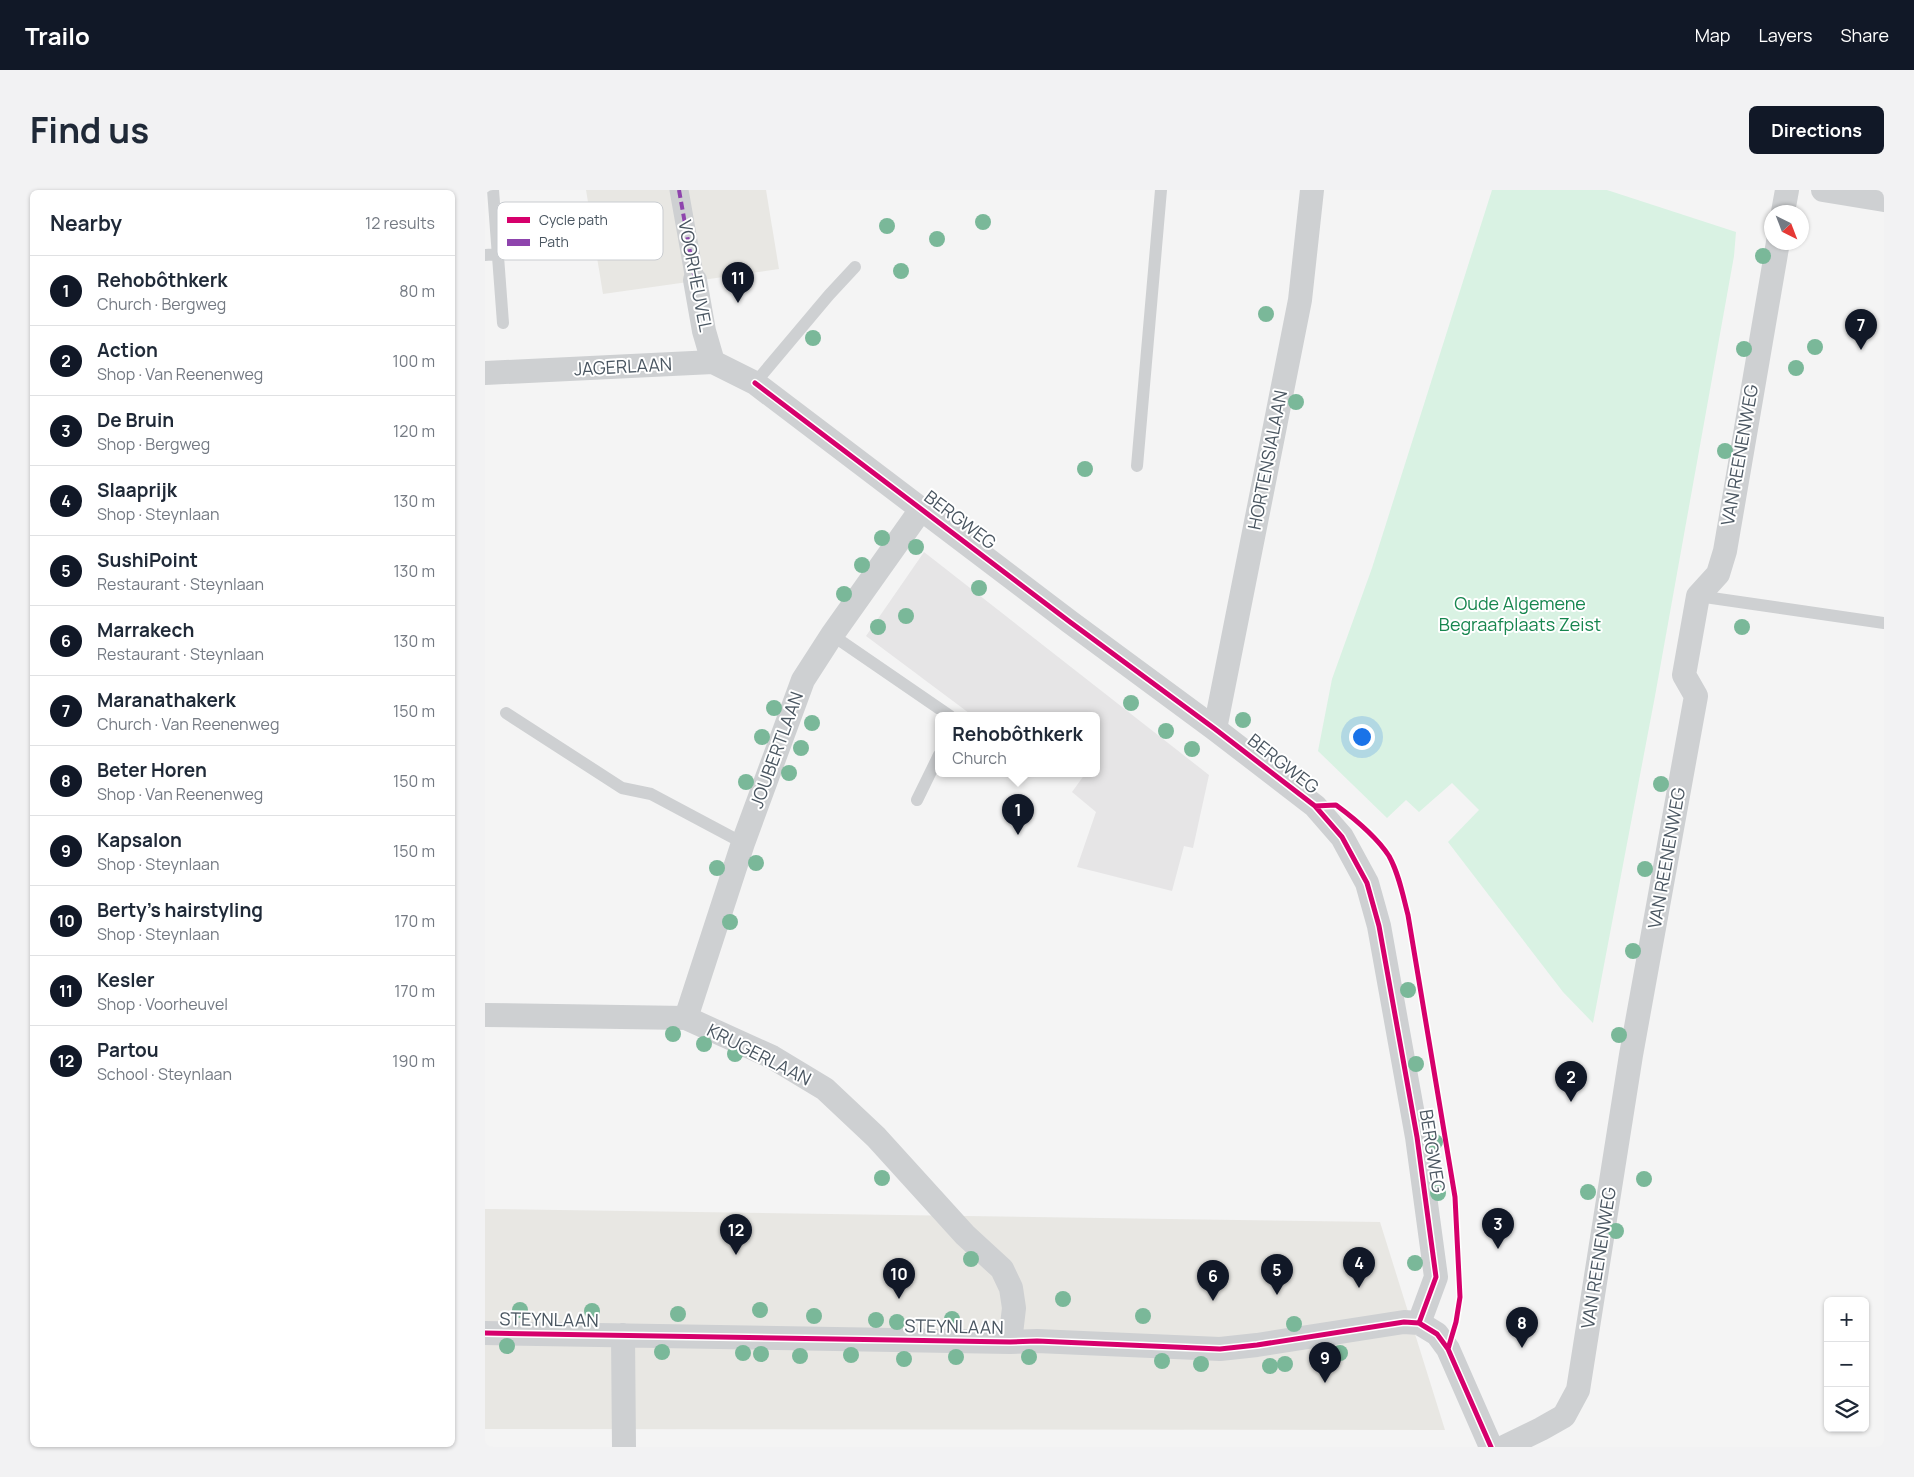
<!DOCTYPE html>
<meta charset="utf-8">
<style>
:root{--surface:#fff;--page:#f2f2f3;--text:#1f2937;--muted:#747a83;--line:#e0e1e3;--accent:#111827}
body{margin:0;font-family:Manrope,sans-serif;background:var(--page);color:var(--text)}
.controls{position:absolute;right:15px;bottom:15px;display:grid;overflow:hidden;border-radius:8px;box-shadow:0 1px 4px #0004}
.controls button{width:45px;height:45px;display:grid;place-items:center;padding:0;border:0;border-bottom:1px solid var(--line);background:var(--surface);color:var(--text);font:25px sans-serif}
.compass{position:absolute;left:1279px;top:15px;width:45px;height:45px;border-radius:50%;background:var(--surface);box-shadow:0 1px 4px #0004;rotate:138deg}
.you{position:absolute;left:876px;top:546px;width:18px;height:18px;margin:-12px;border:4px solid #fff;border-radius:50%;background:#1a73e8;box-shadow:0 0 0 8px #1a73e833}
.badge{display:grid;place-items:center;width:32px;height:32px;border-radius:50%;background:var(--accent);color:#fff;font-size:16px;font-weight:700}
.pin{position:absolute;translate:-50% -41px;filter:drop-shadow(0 1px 2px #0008)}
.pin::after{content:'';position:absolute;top:26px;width:18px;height:15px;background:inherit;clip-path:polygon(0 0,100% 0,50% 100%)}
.popup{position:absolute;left:450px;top:522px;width:165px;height:65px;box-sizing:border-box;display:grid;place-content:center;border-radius:8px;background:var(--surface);filter:drop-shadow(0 1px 4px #0005);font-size:16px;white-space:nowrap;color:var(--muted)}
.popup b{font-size:19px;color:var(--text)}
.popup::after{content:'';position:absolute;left:50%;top:100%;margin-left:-10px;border:10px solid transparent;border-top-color:var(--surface)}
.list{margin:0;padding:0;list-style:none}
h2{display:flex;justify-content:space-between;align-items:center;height:65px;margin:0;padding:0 20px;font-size:21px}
h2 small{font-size:16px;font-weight:400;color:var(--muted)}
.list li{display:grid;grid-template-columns:32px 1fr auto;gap:15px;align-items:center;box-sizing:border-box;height:70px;padding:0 20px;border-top:1px solid var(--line)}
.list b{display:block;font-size:19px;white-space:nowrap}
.list p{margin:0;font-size:16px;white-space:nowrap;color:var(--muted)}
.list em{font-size:16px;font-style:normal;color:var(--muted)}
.icon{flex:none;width:28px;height:28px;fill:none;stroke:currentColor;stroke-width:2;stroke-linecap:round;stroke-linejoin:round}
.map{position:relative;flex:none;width:1399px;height:1257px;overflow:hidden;border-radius:8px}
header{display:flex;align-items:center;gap:30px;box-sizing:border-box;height:70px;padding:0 25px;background:var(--accent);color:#fff}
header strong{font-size:24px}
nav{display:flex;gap:28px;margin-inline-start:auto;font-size:18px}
.intro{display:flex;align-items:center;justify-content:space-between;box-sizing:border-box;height:120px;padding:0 30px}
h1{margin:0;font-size:35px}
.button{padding:12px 22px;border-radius:8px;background:var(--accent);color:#fff;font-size:18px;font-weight:700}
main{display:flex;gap:30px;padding:0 30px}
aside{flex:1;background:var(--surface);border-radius:8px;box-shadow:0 1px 4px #0004}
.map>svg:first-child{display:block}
</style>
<header>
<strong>Trailo</strong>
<nav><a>Map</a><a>Layers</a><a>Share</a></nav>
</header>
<div class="intro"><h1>Find us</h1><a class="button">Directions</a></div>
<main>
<aside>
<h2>Nearby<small>12 results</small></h2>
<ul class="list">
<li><span class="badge">1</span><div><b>Rehobôthkerk</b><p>Church · Bergweg</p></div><em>80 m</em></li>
<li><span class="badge">2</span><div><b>Action</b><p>Shop · Van Reenenweg</p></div><em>100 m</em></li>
<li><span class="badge">3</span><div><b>De Bruin</b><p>Shop · Bergweg</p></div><em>120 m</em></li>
<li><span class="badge">4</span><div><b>Slaaprijk</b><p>Shop · Steynlaan</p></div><em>130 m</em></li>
<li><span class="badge">5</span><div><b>SushiPoint</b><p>Restaurant · Steynlaan</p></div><em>130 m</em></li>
<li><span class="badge">6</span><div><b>Marrakech</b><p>Restaurant · Steynlaan</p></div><em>130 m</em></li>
<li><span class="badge">7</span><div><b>Maranathakerk</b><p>Church · Van Reenenweg</p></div><em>150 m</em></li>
<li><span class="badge">8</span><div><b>Beter Horen</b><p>Shop · Van Reenenweg</p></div><em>150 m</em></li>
<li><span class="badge">9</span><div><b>Kapsalon</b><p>Shop · Steynlaan</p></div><em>150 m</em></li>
<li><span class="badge">10</span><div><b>Berty's hairstyling</b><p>Shop · Steynlaan</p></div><em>170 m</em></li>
<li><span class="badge">11</span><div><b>Kesler</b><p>Shop · Voorheuvel</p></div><em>170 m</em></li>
<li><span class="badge">12</span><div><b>Partou</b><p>School · Steynlaan</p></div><em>190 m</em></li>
</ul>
</aside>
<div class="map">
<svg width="1399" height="1257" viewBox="0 0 1399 1257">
<rect width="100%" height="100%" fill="#f4f4f4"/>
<path fill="#e8e7e3" d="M101 0H281L294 79 118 104Z
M0 1019 895 1032 960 1240 0 1239Z"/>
<path fill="#e6e5e6" d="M439 362 724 585 708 658 699 656 687 701 592 677 611 622 587 602 600 584H612V526H542L536 522H522L520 526H488L381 446Z"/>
<path fill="#d9f2e3" d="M1007 0H1122L1251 42 1249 66 1170 506 1108 833 1078 802 963 652 994 620 967 593 934 622 921 610 902 628 833 561 847 489 887 378Z"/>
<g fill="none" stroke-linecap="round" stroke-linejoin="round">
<path stroke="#ced0d2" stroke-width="12" d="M8 0 18 133
M0 65 14 64
M270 193 344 105 370 77
M652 276 676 0
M1213 406 1399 433
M347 445 465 526
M21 523 137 598 166 604 258 653
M432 610 454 565"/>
<path stroke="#ced0d2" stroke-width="19" d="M194 0 210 90"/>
<path stroke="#ced0d2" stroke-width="24" d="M1338 0 1399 10
M1298 22 1302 0
M210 90 219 141 228 172
M0 183 228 172 270 193 585 432 730 539 830 616 857 647 882 693 894 736 932 947 951 1087 934 1133
M730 539 815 110 827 0
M0 825 201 828 287 867 340 899 391 947 480 1045 517 1079 526 1098 529 1118 525 1152
M201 828 258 653 318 490 347 445 437 318
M0 1143 525 1152 552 1151 735 1159 772 1155 919 1132 934 1133 952 1144 963 1159 1006 1257
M138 1145 139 1257
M1019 1257 1056 1239 1079 1226 1093 1200 1146 865 1211 506 1199 485 1213 406 1233 384 1240 361 1293 52"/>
<path stroke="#8e44ad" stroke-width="4" stroke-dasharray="8 4" stroke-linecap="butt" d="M194 0 210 90"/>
<g stroke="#fff" stroke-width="8">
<path id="cycleway" d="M270 193 585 432 730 539 830 616 857 647 882 693 894 736 932 947 951 1087 934 1133
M830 616 851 615C870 629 891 646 904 666 914 684 918 706 923 725L970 1007 975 1107 971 1132 963 1159
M0 1143 525 1152 552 1151 735 1159 772 1155 919 1132 934 1133 952 1144 963 1159 1006 1257"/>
</g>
<use href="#cycleway" stroke="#d6006c" stroke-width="5"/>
</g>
<g fill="#7ab899">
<circle cx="498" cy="32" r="8"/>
<circle cx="402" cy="36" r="8"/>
<circle cx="452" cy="49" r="8"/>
<circle cx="1278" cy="66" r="8"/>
<circle cx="416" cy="81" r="8"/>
<circle cx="781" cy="124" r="8"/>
<circle cx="328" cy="148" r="8"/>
<circle cx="1330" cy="157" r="8"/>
<circle cx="1259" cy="159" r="8"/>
<circle cx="1311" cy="178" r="8"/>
<circle cx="811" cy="212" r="8"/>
<circle cx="1240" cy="261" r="8"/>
<circle cx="600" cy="279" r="8"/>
<circle cx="397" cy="348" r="8"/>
<circle cx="431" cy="357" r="8"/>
<circle cx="377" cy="375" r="8"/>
<circle cx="494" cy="398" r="8"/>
<circle cx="359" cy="404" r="8"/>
<circle cx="421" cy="426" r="8"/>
<circle cx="393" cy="437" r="8"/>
<circle cx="1257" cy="437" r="8"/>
<circle cx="646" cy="513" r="8"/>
<circle cx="289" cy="518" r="8"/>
<circle cx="758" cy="530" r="8"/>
<circle cx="327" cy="533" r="8"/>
<circle cx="681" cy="541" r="8"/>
<circle cx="277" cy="547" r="8"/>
<circle cx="316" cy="558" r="8"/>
<circle cx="707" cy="559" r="8"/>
<circle cx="304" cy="583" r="8"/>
<circle cx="261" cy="592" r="8"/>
<circle cx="1176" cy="594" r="8"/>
<circle cx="271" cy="673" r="8"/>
<circle cx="232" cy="678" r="8"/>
<circle cx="1160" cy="679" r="8"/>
<circle cx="245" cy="732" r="8"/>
<circle cx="1148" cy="761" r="8"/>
<circle cx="923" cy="800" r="8"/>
<circle cx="188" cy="844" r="8"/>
<circle cx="1134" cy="845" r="8"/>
<circle cx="219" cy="854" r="8"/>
<circle cx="250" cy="864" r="8"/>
<circle cx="931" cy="874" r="8"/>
<circle cx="950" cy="952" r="8"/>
<circle cx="397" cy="988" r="8"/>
<circle cx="1159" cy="989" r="8"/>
<circle cx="1103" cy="1002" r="8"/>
<circle cx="953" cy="1003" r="8"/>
<circle cx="1131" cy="1041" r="8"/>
<circle cx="486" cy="1069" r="8"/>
<circle cx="930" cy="1073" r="8"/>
<circle cx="578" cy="1109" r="8"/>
<circle cx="35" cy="1120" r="8"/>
<circle cx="275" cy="1120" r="8"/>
<circle cx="107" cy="1121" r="8"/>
<circle cx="193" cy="1124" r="8"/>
<circle cx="329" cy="1126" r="8"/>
<circle cx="658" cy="1126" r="8"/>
<circle cx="467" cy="1129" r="8"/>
<circle cx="391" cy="1130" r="8"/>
<circle cx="412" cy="1132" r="8"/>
<circle cx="809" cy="1134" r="8"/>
<circle cx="22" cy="1156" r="8"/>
<circle cx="177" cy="1162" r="8"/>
<circle cx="258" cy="1163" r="8"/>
<circle cx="855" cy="1163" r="8"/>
<circle cx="276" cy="1164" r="8"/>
<circle cx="366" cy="1165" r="8"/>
<circle cx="315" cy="1166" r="8"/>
<circle cx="471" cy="1167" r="8"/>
<circle cx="544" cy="1167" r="8"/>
<circle cx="419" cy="1169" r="8"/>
<circle cx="677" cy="1171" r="8"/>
<circle cx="716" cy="1174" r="8"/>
<circle cx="800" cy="1174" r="8"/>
<circle cx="785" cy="1176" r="8"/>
</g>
<g text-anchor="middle" stroke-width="4" stroke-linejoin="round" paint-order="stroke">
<g font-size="18" fill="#4a5661" stroke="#fff">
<text transform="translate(210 86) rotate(79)" y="6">VOORHEUVEL</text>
<text transform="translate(138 177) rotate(-3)" y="6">JAGERLAAN</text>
<text transform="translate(1255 265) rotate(-80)" y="6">VAN REENENWEG</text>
<text transform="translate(783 270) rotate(-79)" y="6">HORTENSIALAAN</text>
<text transform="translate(475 330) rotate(37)" y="6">BERGWEG</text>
<text transform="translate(292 560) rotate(-70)" y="6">JOUBERTLAAN</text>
<text transform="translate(798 574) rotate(38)" y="6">BERGWEG</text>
<text transform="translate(1182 668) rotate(-80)" y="6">VAN REENENWEG</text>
<text transform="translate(274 865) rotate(27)" y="6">KRUGERLAAN</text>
<text transform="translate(947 961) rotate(81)" y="6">BERGWEG</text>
<text transform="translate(1114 1068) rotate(-81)" y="6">VAN REENENWEG</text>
<text transform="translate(64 1130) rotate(1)" y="6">STEYNLAAN</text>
<text transform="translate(469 1137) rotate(1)" y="6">STEYNLAAN</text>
</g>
<g font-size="18" fill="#17864f" stroke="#fff">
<text x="1035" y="420">Oude Algemene<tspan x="1035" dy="21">Begraafplaats Zeist</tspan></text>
</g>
</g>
<rect x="12" y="12" width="166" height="58" rx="8" fill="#fff" stroke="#c9ccd0" stroke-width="1"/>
<rect x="22" y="27" width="23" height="6" fill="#d6006c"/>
<rect x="22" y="49" width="23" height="7" fill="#8e44ad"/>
<g font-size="14" fill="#4a5661">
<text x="54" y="35">Cycle path</text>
<text x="54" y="57">Path</text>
</g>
</svg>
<div class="controls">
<button>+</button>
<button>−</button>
<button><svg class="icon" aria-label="layers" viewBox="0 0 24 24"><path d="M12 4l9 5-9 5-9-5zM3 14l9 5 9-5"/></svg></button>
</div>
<svg class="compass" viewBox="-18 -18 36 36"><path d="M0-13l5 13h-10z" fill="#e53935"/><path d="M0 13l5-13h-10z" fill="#747a83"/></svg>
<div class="you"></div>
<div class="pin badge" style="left:533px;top:645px">1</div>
<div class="popup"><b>Rehobôthkerk</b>Church</div>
<div class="pin badge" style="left:1086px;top:912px">2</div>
<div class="pin badge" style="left:1013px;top:1059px">3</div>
<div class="pin badge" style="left:874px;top:1098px">4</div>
<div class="pin badge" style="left:792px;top:1105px">5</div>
<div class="pin badge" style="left:728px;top:1111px">6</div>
<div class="pin badge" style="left:1376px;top:160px">7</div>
<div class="pin badge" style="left:1037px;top:1158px">8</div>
<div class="pin badge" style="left:840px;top:1193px">9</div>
<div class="pin badge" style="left:414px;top:1109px">10</div>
<div class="pin badge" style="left:253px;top:113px">11</div>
<div class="pin badge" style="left:251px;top:1065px">12</div>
</div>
</main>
